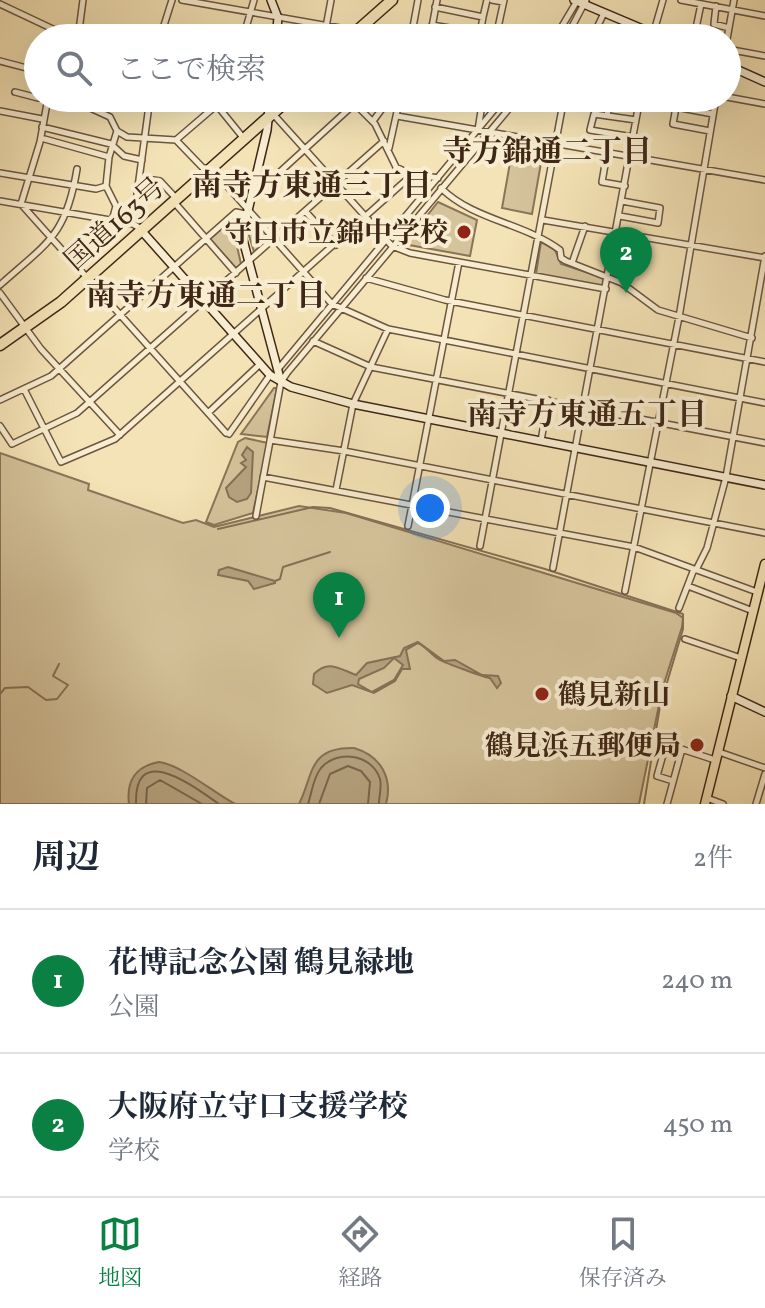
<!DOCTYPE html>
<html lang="ja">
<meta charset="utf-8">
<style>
:root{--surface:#fff;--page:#f2f2f3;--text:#1f2937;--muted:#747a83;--line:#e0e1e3;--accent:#0b8043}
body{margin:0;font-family:Vollkorn,"Noto Serif JP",serif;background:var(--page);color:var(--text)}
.you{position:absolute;left:430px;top:508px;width:28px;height:28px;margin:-20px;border:6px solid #fff;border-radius:50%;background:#1a73e8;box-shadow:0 0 0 12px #1a73e833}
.badge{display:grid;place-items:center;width:52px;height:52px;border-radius:50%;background:var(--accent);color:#fff;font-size:26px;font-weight:700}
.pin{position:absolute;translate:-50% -66px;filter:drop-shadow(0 2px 4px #0008)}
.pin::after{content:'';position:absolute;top:42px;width:28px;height:24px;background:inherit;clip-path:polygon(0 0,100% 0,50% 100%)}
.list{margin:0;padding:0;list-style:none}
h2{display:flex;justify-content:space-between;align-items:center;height:104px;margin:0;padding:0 32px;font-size:34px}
h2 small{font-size:26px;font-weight:400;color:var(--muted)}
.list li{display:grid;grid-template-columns:52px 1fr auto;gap:24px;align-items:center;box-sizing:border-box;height:144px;padding:0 32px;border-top:2px solid var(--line)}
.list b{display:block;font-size:30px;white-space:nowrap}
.list p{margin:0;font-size:26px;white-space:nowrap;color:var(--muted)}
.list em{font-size:26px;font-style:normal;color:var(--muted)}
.icon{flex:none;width:44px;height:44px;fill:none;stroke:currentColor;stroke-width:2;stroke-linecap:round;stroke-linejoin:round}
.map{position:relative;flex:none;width:765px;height:804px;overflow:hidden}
.search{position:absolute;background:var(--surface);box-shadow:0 8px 32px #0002;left:24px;right:24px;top:24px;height:88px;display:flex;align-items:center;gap:20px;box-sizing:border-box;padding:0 28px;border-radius:44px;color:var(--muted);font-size:30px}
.sheet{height:392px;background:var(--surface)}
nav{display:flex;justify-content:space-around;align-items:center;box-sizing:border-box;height:112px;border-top:2px solid var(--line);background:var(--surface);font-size:22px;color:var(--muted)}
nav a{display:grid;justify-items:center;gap:4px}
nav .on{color:var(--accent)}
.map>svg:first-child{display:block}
</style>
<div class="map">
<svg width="765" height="804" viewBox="0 0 765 804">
<rect width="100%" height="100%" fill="#f4e3b6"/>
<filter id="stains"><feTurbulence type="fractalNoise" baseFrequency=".0025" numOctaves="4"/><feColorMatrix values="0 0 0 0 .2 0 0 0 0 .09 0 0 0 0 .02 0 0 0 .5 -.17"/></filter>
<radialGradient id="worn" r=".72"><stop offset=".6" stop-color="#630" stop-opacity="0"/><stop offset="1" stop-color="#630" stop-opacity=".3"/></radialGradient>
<path fill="#d5c39b" stroke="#8a7559" stroke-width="2" d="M511 157 541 163 532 214 502 208Z
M438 202 477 220 470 256 409 245 407 241Z
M237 215 234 233 241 264 236 268 210 239Z
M250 215 270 237 254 252 248 232Z
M541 242 555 250 561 264 604 278 603 287 536 274Z
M274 388H277L267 437 241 434Z
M245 438 268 443 253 513 214 525 206 522 238 442Z
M0 453 89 484 88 490 183 523 196 520 214 527 299 506 346 513 676 613 683 618 682 627 662 690 639 804H0Z"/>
<path fill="#b6a380" stroke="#867156" stroke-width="2" fill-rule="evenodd" d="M247 447 253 452 251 493 247 499 237 502 229 497 226 488 246 467 241 463 246 460 242 455Z
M228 567 275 581V583L254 589 248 581 218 575 219 570Z
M418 642 444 661 455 660 482 675 498 676 501 683 497 688 490 678C486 678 443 662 440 660 431 655 427 647 418 643L406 650 410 669H402L395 681 374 693 352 685 327 693 313 684 314 674C328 659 340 669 356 675L367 663 400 656 404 648ZM394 658 403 665 394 680 372 692 358 684 359 679 384 668Z
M354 748C381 756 393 778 386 804H299C314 774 308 747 354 748Z
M159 762C181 765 213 792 235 804H129C126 781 136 766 159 762Z"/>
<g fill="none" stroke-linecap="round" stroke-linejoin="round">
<path stroke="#7a654c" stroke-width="2" d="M136 804C134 740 194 787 219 804
M146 804 147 788 160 780 202 804
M308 804C312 792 313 778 321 768 337 749 372 754 380 779 382 786 379 796 379 804
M319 804 330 774 348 766 361 771 370 782 368 804"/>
<path stroke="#867156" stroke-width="2" d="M218 529 313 507 330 508 545 569 683 614V629L660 706 644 804
M275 581 280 579 283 567 330 552
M0 694 5 688 28 687 46 700 57 699 68 685 53 676 59 664"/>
<g stroke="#6c563f" stroke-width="8">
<path id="street" d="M182 0 397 38
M492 0 503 2
M681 0 765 16
M0 4 72 38
M716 6 714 24 729 28
M435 7 483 17 480 34
M483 17 487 0
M432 25 496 36
M496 37 504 0
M78 38 83 0
M160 38 172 0
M243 38 254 0
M324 38 331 0
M411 38 418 0
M430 38 437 0
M555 38 577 1
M566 38 586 0
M592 38 604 13
M652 38 663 0
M694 38 701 4
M727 39 734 0
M727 49 765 56
M0 61 38 71
M15 92 38 98
M727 97 765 104
M48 98 40 142 21 204 226 433
M211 98 241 135
M349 98 375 124 396 167 408 173 438 178
M550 98 563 102
M48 103 86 106 110 117 117 131 127 137 176 140 203 168 212 169 332 304 388 329 765 403
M0 111 42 119
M364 111 373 98
M274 115 392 246 410 253 606 289
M397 116 765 180
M607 116 610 98
M373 121 390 98
M42 127 111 144 124 156 142 160
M478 130 483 98
M710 131 673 124 676 107 713 114
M633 137 590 130 594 114 636 120
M41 138 109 157 106 186 116 206 112 221
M176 140 225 98
M389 148 400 98
M607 153 602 182 625 186
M109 157 117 131
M0 173 96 189 106 186
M140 178 160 181 173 195
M252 188 260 190 361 98
M441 188C473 220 524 223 560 250L561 258 566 261 622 283
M0 201 133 224
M174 202 236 273
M305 211 336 245
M620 216 658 223 660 208 622 201
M543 220 765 258
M138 227 133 224 150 98
M572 263 585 226
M366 278 445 300 765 362
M623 284 658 310 752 338
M0 285C48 242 66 236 77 169
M0 293 41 349 120 435
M313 341 371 367 765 443
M279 368 504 98
M24 389 61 462 115 439 413 174
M0 400 51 376 236 212 245 214
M208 413 259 365
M0 426 12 444 77 413 384 141
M229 434 270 375
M270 440 344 451 765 533
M541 441 548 400
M263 477 634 547 757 592
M336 490 353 404 388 329
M256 516 281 382 287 373 518 98
M408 526 459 262
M480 546 564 98
M553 568 640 98
M696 570 707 548 726 477 765 256
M688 586 753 611
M625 591 679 317 716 98
M679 608 694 569
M685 639 741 658
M719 752 765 768
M673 781 657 776 666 744 715 760
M707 798 723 804
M667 804 682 749
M756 804 765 774"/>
</g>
<g stroke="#3f2717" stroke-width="10">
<path id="secondary" d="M271 0 278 18 276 38
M574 0 664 38
M727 65 765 82
M270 98 267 130 242 236 281 382
M140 229 270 375 291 387 353 404 765 485
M731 696 765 712"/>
</g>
<g stroke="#3f2717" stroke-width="11">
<path id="primary" d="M705 804 765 564"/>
</g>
<g stroke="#3f2717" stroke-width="13">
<path id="highway" d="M349 38 392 0
M0 345 61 302 290 98"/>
</g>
<use href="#street" stroke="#f8edd0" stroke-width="5"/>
<use href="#secondary" stroke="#f8edd0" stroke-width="7"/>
<use href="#primary" stroke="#f4e3b6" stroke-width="8"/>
<use href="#highway" stroke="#f4e3b6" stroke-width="10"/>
</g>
<g fill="#8f2418" stroke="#f8edd0" stroke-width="3">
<circle cx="464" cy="232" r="8"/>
<circle cx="542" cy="694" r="8"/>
<circle cx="697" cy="745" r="8"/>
</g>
<g text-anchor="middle" stroke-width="8" stroke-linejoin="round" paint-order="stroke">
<g font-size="28" fill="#3f2717" stroke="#f8edd0">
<text transform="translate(114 223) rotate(-42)" y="10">国道163号</text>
</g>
<g font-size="28" font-weight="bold" fill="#3f2717" stroke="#f8edd0" text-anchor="end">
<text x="448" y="242">守口市立錦中学校</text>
<text x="558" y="704" text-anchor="start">鶴見新山</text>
<text x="681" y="755">鶴見浜五郵便局</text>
</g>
<g font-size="30" font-weight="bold" fill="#3f2717" stroke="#f8edd0">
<text x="547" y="161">寺方錦通二丁目</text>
<text x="312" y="195">南寺方東通三丁目</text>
<text x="206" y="305">南寺方東通二丁目</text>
<text x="587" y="424">南寺方東通五丁目</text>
</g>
</g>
<rect width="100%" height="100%" filter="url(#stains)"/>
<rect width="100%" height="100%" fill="url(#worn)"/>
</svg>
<div class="you"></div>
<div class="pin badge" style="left:339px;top:638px">1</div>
<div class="pin badge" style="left:626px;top:293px">2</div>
<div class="search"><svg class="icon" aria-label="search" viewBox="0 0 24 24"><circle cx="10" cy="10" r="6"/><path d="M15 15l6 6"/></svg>ここで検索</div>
</div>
<section class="sheet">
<h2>周辺<small>2件</small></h2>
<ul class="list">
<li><span class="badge">1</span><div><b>花博記念公園 鶴見緑地</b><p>公園</p></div><em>240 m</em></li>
<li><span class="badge">2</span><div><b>大阪府立守口支援学校</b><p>学校</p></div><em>450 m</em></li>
</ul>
</section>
<nav>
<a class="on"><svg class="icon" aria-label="map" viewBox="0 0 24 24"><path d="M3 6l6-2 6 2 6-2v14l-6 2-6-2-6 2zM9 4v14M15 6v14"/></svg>地図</a>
<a><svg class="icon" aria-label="directions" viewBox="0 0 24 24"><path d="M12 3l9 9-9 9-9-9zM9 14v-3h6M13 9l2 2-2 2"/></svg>経路</a>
<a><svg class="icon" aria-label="saved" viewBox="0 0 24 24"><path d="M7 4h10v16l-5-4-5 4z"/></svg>保存済み</a>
</nav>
